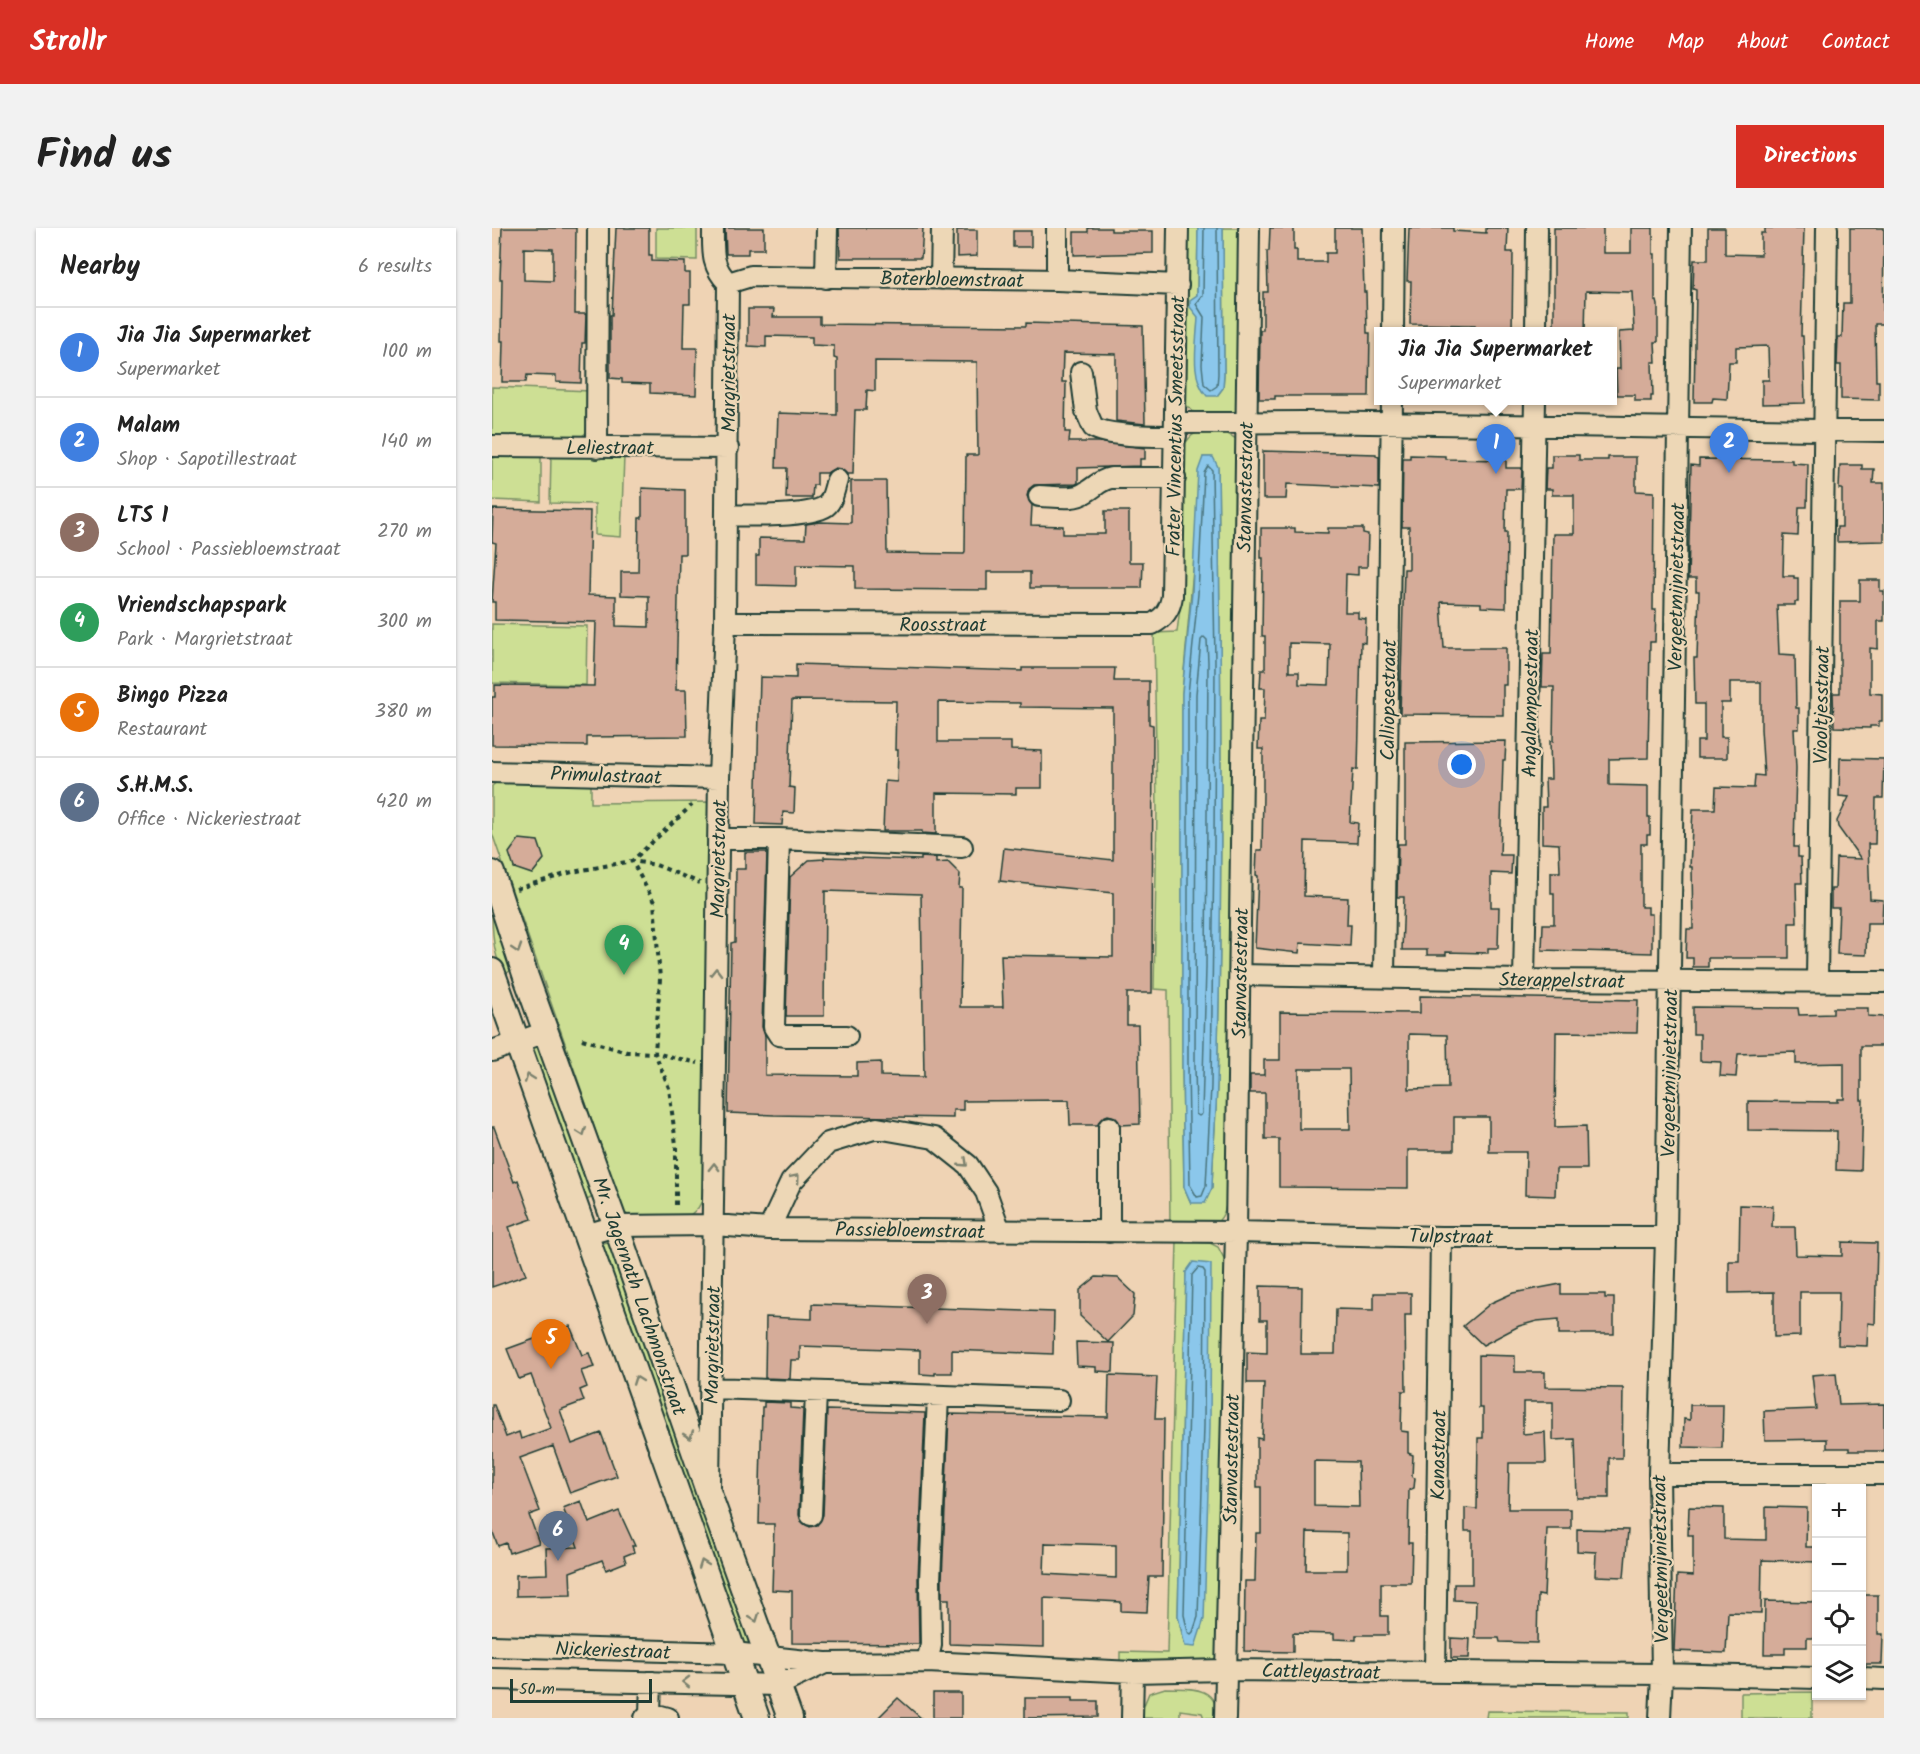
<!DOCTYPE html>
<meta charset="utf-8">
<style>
:root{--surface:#fff;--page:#f2f2f2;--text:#222;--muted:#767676;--line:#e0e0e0;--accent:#d93025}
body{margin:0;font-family:Kalam,sans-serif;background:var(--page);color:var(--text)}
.controls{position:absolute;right:18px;bottom:18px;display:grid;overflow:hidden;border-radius:0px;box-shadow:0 2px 4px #0004}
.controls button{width:54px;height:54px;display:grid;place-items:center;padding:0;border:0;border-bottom:2px solid var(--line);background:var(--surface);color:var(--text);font:30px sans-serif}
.scale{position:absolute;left:18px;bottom:15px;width:142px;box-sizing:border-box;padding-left:6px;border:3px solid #1f3d34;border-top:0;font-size:16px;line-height:21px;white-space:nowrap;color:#1f3d34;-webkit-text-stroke:4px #edd7b6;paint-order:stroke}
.you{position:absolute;left:970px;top:537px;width:21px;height:21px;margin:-15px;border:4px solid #fff;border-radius:50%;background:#1a73e8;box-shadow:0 0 0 9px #1a73e833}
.badge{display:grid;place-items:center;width:39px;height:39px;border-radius:50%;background:var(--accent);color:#fff;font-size:20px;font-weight:700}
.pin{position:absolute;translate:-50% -50px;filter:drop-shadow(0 2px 3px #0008)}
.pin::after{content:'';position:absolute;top:32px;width:21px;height:18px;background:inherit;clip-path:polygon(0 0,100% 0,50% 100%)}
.popup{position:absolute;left:882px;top:99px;width:243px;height:78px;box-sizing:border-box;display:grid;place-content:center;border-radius:0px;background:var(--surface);filter:drop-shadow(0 2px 4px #0005);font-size:20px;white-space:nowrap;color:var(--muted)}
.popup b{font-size:22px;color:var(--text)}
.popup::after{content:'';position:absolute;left:50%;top:100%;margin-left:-12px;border:12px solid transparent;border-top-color:var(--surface)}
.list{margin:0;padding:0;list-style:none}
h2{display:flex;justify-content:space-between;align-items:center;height:78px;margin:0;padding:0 24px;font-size:26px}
h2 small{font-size:20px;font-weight:400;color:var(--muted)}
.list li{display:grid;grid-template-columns:39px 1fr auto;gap:18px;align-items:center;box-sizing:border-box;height:90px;padding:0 24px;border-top:2px solid var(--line)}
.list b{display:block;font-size:22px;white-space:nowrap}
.list p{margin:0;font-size:20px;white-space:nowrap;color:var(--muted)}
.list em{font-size:20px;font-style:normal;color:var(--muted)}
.icon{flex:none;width:33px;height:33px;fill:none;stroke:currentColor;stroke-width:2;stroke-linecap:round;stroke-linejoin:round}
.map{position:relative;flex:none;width:1392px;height:1490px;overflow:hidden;border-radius:0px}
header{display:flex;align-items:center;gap:36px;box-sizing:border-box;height:84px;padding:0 30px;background:var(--accent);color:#fff}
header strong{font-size:28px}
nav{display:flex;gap:33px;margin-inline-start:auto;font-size:21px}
.intro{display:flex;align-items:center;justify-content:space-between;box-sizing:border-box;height:144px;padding:0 36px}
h1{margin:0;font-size:42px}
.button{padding:15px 27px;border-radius:0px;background:var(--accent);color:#fff;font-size:21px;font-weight:700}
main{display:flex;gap:36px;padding:0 36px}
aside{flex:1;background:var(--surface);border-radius:0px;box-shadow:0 2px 4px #0004}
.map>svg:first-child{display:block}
</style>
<header>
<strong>Strollr</strong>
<nav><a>Home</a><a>Map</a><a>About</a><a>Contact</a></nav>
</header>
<div class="intro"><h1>Find us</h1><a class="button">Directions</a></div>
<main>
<aside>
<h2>Nearby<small>6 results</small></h2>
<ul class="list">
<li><span class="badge" style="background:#3f7fe0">1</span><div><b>Jia Jia Supermarket</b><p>Supermarket</p></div><em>100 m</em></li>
<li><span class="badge" style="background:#3f7fe0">2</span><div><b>Malam</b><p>Shop · Sapotillestraat</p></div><em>140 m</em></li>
<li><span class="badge" style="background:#8d6e63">3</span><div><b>LTS 1</b><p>School · Passiebloemstraat</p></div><em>270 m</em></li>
<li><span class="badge" style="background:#2e9e5b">4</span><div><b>Vriendschapspark</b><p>Park · Margrietstraat</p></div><em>300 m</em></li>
<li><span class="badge" style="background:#e8710a">5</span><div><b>Bingo Pizza</b><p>Restaurant</p></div><em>380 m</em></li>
<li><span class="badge" style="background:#5c6f8a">6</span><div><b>S.H.M.S.</b><p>Office · Nickeriestraat</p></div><em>420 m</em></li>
</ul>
</aside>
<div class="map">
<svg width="1392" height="1490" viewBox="0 0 1392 1490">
<rect width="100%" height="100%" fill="#efd3b4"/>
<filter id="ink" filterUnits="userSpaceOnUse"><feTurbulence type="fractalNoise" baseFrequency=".0167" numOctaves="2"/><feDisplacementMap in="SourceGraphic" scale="12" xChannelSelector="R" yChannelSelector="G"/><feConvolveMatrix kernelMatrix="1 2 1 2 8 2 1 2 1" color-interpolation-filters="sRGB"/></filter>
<g filter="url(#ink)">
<path fill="#cddf94" stroke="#768e64" stroke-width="1.5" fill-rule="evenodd" d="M164 0H205V32L164 31Z
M693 0H706L705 67 706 89 704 138 725 168 731 160 732 146 731 0H750V180C737 189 722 188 706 188L694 177 690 160Z
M0 159 98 163 97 202 88 210 0 209Z
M712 203 734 205 748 213 735 969C734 981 732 989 722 997L678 998 676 762 662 761 665 581 662 405 685 404 689 372 692 218C697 209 702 204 712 203ZM711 229H720L726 240C729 445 731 651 725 856 724 891 721 925 720 960L699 975 692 959 690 837V465Z
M59 227 132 228 129 309 103 307V276L58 275Z
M6 228H49V274L0 272V231Z
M0 396 95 398 94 457 0 455Z
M5 554 99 555V575L219 574 215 679 212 969 206 980 197 988 140 989 132 985 0 605V558Z
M0 675 20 741 14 746C0 732 0 697 0 675Z
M43 818 47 819 101 969 93 973 39 819Z
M685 1013 718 1015 726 1019 736 1038 726 1426 721 1434 628 1440V1424L675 1425ZM694 1044 693 1418 686 1388Z
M115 1014 118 1016 259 1414 251 1418 109 1016Z
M673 1460C699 1461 723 1456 727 1490H712L710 1485 688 1482V1490H649L650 1482 657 1465Z
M1320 1464V1490H1249V1465Z
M995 1483 1137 1484V1490H994Z"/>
<path fill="#8bc7eb" stroke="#6090a2" stroke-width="1.5" d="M706 0H731L732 146 731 160 725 168H715C697 149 705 114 706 89L698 79V72L705 67Z
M711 229H721L726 239C729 445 731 651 725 856 724 891 721 925 720 960L713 975H699L692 959 690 837V465L700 365 706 243Z
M701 1034 719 1036 718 1198 712 1391 703 1419 693 1418 686 1388 694 1044Z"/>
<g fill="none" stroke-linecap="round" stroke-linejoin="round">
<path stroke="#4a747d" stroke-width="1.5" d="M712 0 711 67 704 76 712 89 710 137 712 156 719 162 725 158 726 146 725 0
M716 238 720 242 723 434 722 617 719 858 714 958 710 968 705 969 698 957 696 837V466L706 366 712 245Z
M712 409 715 412 716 434 714 740 710 886 707 888 704 886 703 837 704 466 709 412Z
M706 1040 711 1041 713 1044 712 1198 706 1389 701 1404 699 1406 696 1404 692 1387 700 1047Z"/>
</g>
<path fill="#d5ac99" stroke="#1f3d34" stroke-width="1.5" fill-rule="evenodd" d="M10 0H84L83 86H94L93 115H90L89 155 64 154V148L35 147 34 154H10L11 113H9L10 51H8ZM32 20 61 21V53L32 52Z
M124 0H157V27H160V33L193 34V45H198V76H192L191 120H205L204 167 158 165V156L130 155V151L118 150V87H120Z
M233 0H272V21H256V26H234Z
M347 0H431L429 30H348Z
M596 0H619V3H661V25L582 27V4H596Z
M778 0H802V22H805V34H834V25H843V0H870L872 64H874L875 105H878L877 168H783V171H767L768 102H771V64H776L775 23H777Z
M917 0H961V3L994 5V0H1016L1015 24H1021L1020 104H983V97L918 96 919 53H915Z
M1062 0H1111V25H1139V0H1161V26H1163V73H1165L1166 77V114H1163L1164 134H1160L1161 168H1159V173H1143V167H1125L1124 141H1128L1127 104 1142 103 1140 64 1094 63 1093 104H1062Z
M1216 0H1233V26L1269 27V5H1273V0H1312L1309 108H1311L1313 175 1270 176V152H1277L1276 118 1244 119V134H1237L1235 171 1221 170 1220 174H1202L1204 62 1201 61 1202 32H1216Z
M1358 0H1392L1391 96H1383L1384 153H1387V172L1349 171V137H1345L1346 109H1350L1351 75H1358Z
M465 2H485V28L465 29Z
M521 3H539V19H521Z
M256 81H282L281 89H328V96L534 98V95L651 98 653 196 624 193V126L571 125 570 154H574L573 204H578L577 214H607L653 220V231H648V238L586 240V255L584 256 542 257 537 261 535 268 540 277 539 297 571 298V306H613V283H637V334H651L650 360H538V344H495V362L363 361V338L304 337V358L264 357V328H267V310L313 311 314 296 328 294 359 295V253H394L395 325 472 326 473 323 474 227H486L485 134 383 133V163L375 162 374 182H363L361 246H355L349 241 343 240 335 245H325V257H321L320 270H294L295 240H284L286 185 345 187V131L342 130V118L320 117V109L274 108V119L256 118Z
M771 223 884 226V228L887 229V260L795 256 794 271H771Z
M918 227 953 228V231L1014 232V240H1030L1029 261H1014L1013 304H1015L1014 380 989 379V375L949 374 952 420H1014V457H1011V487L908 486 912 341H917V299H910L911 230H918Z
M1060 227H1087V232H1116V229H1144V263L1162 264 1161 382H1164L1163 414H1158L1156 530 1117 531V557L1156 558V589H1158V607H1155V616H1149V679H1156V686H1160V725L1050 722 1051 696H1062V665H1059V644H1068L1067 616 1050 615V579H1054L1053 551H1059L1058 513H1061L1062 459H1050L1051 426H1059L1061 306H1082V267H1060V261H1053L1054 240H1060Z
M1207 231 1300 232V235L1316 236 1315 279H1307L1306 308 1292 307 1291 348H1302V350H1306V374H1303V377H1285L1287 426 1303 427 1304 480H1307V501H1302L1304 540 1302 619H1306V629H1309L1310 655H1304L1305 695H1297V730H1216V739H1201V730H1194L1195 701H1201L1200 639H1198L1201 581H1223L1224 559 1262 560 1263 547 1272 548 1269 501V454H1238V475H1229V509H1235V530H1205V513H1212V476H1203L1202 430H1205L1207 363H1204V351H1196L1199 237 1207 238Z
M1348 237H1370V241H1382L1381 255H1392V313L1345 314V299H1350V261H1347Z
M150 260 193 262V326H187L184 462H194L195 508 95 509V518L0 517V469H3V457L102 458 104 394 3 392V374H0L4 315 0 314 1 281 98 283 96 367 124 368V398L157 399V368L129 367V344H146L147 290H150Z
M769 300H803V304L836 305V300H871V305L876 306 875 339H866V347L854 346 853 384H866V390L874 391 873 415 869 414 866 542 861 541 858 594 866 595 865 615 813 613 812 668 856 670 855 697H859L858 718 808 715 807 725 763 720 766 648 764 647 765 622H770L771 565V521H766L767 493H772L773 460H768L769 442H773V408H770L771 330H769ZM797 415 838 416 837 457 807 456V444H797Z
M1368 352H1388V363H1392V393H1386V421L1378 420V465L1390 466V493H1387V498H1378V500L1342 499 1341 465H1348V373H1368Z
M304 436 530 443V440H623L622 453H657V496L661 497 660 765H635V797H646L648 896 628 897 623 889 616 887 611 889 606 897H578L577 872 471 873V882H461V890L282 887 236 885 239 715 243 714 244 641H253V624H275L270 799 273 808V847L365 848V835L389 834V848L432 849 429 666 333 663 332 788H294L298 649 317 632 332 631V629L429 632V629L444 630V635L456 634 468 646 467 660H470L468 779H511L509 727 621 729V665L508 653 512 620 621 632V480L528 479V475L446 474V514H519V522L550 523V560H524V566L444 565V606L430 605V603H391L393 553 405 554 406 522H403L404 473 300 472 297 559 303 560 302 585 291 584 290 597 264 596 268 449 304 450Z
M1014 513 1013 532H1011L1008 627H1020L1019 646 999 645V679H1007L1006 720H996V725L954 724V727H935V722H910L912 669H905L906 616H913V514Z
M1348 530 1392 531 1391 570H1384L1383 616H1376L1378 671 1391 672 1390 695H1375L1374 727 1345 726 1347 680H1339V661H1343L1344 630 1369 631 1346 599 1345 593 1357 569 1347 568Z
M27 611 46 613 52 631 40 646 22 640 17 625Z
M928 768 1146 772 1145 805 1064 804 1063 899 1094 898 1095 941H1064L1063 968 1033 967 1034 924H997V889H962V922H916V960L787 959V911H773V865H758V847H772V832H788V784L928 785ZM917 806 955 807 956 860 917 861ZM807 841H857L858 901H807Z
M1201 779 1306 780 1307 787 1341 786V780H1376V788L1392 789V818H1369V872H1371L1369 943 1344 942 1345 903 1256 902V873L1346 874V871H1352V835L1304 836V824L1246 826 1244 849 1228 848 1229 834 1208 833V806H1201Z
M0 899H2L22 954 26 952 40 991 17 999 34 1047 0 1059Z
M1248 977 1281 978 1280 999H1303L1304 1027 1350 1028V1014L1385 1015 1383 1096 1376 1095 1375 1118 1346 1117 1347 1064H1308V1108L1282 1109V1064L1237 1065V1033H1247Z
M604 1049 626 1050 643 1066 641 1088 616 1114 588 1088V1062Z
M1069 1056V1066H1113V1070H1122V1106H1067V1091L1045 1093 1027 1098 991 1117 971 1098 999 1075 1021 1065Z
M768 1058 810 1059 809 1126H843L844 1081 882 1082V1065H919V1087H913L914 1163H910L909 1203 916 1204V1225L921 1227 920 1249 923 1250 922 1260 917 1262 916 1315H920L919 1355H889V1388H896V1407H864V1412L842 1411V1406L801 1405V1424L752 1423 753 1353H763L764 1305H769V1259H765V1210L770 1211 772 1155H755V1124L775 1125V1092H768ZM822 1233 866 1234 867 1279 822 1278ZM815 1304 855 1305V1342H814Z
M320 1076 562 1084 561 1126 460 1122V1145H443V1147L428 1146V1122L308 1118V1132H299L298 1151 273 1150 274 1089 320 1091Z
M78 1098 90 1127 97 1125 102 1139 89 1143 95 1159 88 1162 92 1173 68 1182 80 1216 109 1205 125 1248 78 1265 61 1218 28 1230 48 1283 37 1287 47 1315 17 1325 14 1315 6 1318 0 1302V1177H2L14 1209 27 1204 29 1211 59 1200 39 1147 27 1151 15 1121Z
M584 1114 622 1115 621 1144 604 1143V1139L585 1138Z
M987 1127 1023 1128V1144H1053V1159L1131 1160 1130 1230H1117V1270H1085L1083 1211 1061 1212V1174H1031V1206L1053 1204 1054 1235H1017L1016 1281H1079V1301H1055L1052 1368 1046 1367 1045 1415 1008 1414 1007 1410H983L984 1373 962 1372V1356H980V1303H973V1280L985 1281 986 1210H991V1180H987Z
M1344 1145 1347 1177 1392 1176V1223H1357V1220H1335V1211L1273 1212 1272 1183 1324 1181 1320 1147Z
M617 1147 665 1149 663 1191H672L670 1349H657L655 1384 629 1383V1374L552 1370V1419L457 1416V1371H450V1352L457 1186 616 1189ZM553 1315 624 1317V1350L552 1346Z
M272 1174 298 1175V1180L311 1181 307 1287 309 1293 318 1299 325 1297 331 1287 335 1182 433 1185 426 1351 427 1416 300 1415V1363L280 1362 282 1296H267L270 1179H272Z
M1198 1177H1231L1230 1220 1191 1219 1192 1191 1198 1192Z
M89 1273 97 1295 127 1283 143 1318H140L142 1324 132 1328 134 1334 114 1342 110 1332 78 1344 79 1367 24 1368V1347L55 1346 54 1320 86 1319 71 1280Z
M1197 1279 1232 1280V1311L1274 1312V1279L1315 1280 1314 1319H1324V1334L1270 1332 1269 1385 1236 1384 1234 1425 1182 1423 1185 1347 1201 1348V1307H1196Z
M1085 1301 1136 1302 1132 1349 1103 1348 1104 1324 1085 1323Z
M1370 1367H1386V1406H1391L1390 1436H1372V1429H1370Z
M1273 1373 1324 1374V1410H1315V1419H1293V1426H1272Z
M959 1410 978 1411 977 1430H959Z
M441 1465H469V1490H441Z
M406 1470 429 1490H386Z
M533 1470H581V1473H606V1489L533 1490Z"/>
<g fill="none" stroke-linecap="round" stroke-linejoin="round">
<g stroke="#1f3d34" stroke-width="24">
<path id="minor" d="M334 50 335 0
M449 51 450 0
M565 52V0
M236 55 259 48 565 52 686 57
M901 104 902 0
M1044 104 1045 0
M589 144 594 183 601 199C617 209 664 208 684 208
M684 195 812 194 1392 203
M0 218 236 220
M105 220 106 0
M547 268C561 268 582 273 594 264 603 259 608 252 619 250H683
M235 287C256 288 318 289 334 278 341 272 342 261 345 252
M233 395 660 396C672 390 678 382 680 368L686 0
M0 544 227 550
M226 611H287L470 619
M287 611 282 799 287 807 295 808H355
M748 747 1032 752 1392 754
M892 748 900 172
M1032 752 1043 172
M1325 752 1335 0
M0 823 54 804
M617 899V1004
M277 1001 299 954 336 915 385 900 442 910 476 937 494 964 508 1003
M93 1007 124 998 222 997 277 1001 744 1004 949 1009H1174
M219 1160 567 1172
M1167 1246H1392
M217 1258 227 550 233 395 236 55C219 37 221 24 221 0
M319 1287 324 1164
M0 1418 242 1425 333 1435 435 1434 641 1444 733 1442 1170 1446 1324 1450
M435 1434 439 1417 438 1352 446 1168
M943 1444 949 1009
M1370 1450 1392 1451
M0 1451 287 1457 333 1435
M158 1485 176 1490
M153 1490 158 1485 159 1454
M640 1490 641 1444
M733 1490 744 1004 757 0
M1168 1490 1170 1446 1167 1246 1174 1009 1189 0"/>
</g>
<g stroke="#1f3d34" stroke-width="28">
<path id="major" d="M0 645 34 749 124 998 217 1266 298 1490
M0 743 265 1490"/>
</g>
<path stroke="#1f3d34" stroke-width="4" stroke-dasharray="4.5 4.5" stroke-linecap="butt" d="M24 661 80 644 140 633 164 637 208 655
M90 811 135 824 163 825 206 835
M184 977V917L177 860 163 825 168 751 162 674 140 633 200 577"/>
<use href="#minor" stroke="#edd7b6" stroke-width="20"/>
<use href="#major" stroke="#edd7b6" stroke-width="24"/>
</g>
<defs><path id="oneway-chevron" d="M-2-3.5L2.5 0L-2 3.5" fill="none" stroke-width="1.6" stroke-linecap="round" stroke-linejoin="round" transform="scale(1.5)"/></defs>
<g stroke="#7c826e">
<use href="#oneway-chevron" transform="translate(25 721) rotate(72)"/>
<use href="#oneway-chevron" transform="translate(224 744) rotate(-89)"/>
<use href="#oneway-chevron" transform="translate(37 850) rotate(-110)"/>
<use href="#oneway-chevron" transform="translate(90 904) rotate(70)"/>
<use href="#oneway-chevron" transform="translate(472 935) rotate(43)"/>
<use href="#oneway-chevron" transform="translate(222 939) rotate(-89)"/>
<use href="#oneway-chevron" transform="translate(304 950) rotate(-50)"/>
<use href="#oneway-chevron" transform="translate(145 1152) rotate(-110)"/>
<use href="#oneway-chevron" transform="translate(197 1207) rotate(71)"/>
<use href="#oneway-chevron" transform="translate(211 1336) rotate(-110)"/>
<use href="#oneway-chevron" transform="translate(263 1390) rotate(70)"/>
<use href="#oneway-chevron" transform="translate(194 1454) rotate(-179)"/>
</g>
</g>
<g text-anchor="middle" stroke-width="4.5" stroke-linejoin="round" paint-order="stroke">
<g font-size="20" fill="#1f3d34" stroke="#edd7b6">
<text transform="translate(460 51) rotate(1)" y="7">Boterbloemstraat</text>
<text transform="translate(236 145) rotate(-90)" y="7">Margrietstraat</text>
<text transform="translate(683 198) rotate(-89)" y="7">Frater Vincentius Smeetsstraat</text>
<text x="118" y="226">Leliestraat</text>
<text transform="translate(753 259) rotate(-89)" y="7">Stanvastestraat</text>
<text transform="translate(1184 359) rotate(-89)" y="7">Vergeetmijnietstraat</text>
<text x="451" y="403">Roosstraat</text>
<text transform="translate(896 472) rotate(-89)" y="7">Calliopsestraat</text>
<text transform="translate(1038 475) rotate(-89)" y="7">Angalampoestraat</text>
<text transform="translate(1329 477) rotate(-89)" y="7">Viooltjesstraat</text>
<text transform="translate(114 547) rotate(2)" y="7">Primulastraat</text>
<text transform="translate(226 631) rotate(-89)" y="7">Margrietstraat</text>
<text transform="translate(748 745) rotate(-89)" y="7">Stanvastestraat</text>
<text transform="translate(1070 752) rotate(1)" y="7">Sterappelstraat</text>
<text transform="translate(1177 845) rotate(-89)" y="7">Vergeetmijnietstraat</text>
<text transform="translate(418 1002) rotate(1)" y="7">Passiebloemstraat</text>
<text transform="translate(959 1008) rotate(1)" y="7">Tulpstraat</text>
<text transform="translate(148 1068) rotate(71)" y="7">Mr. Jagernath Lachmonstraat</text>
<text transform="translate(220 1117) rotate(-89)" y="7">Margrietstraat</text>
<text transform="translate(946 1227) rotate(-89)" y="7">Kanastraat</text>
<text transform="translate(739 1231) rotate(-89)" y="7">Stanvastestraat</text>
<text transform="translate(1168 1331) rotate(-91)" y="7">Vergeetmijnietstraat</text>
<text transform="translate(121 1422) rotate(2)" y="7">Nickeriestraat</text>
<text transform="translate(829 1443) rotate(1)" y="7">Cattleyastraat</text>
</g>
</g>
</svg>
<div class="controls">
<button>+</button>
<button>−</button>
<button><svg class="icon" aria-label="locate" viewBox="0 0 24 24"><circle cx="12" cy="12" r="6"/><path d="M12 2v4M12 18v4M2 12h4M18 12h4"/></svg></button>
<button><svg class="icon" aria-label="layers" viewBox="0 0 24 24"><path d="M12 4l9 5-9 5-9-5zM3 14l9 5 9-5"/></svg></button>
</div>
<div class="scale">50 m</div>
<div class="you"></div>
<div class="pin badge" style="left:1004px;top:246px;background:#3f7fe0">1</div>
<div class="popup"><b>Jia Jia Supermarket</b>Supermarket</div>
<div class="pin badge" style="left:1237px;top:245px;background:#3f7fe0">2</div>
<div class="pin badge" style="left:435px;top:1096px;background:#8d6e63">3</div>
<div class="pin badge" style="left:132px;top:747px;background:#2e9e5b">4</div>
<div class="pin badge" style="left:59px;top:1141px;background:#e8710a">5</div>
<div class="pin badge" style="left:66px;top:1333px;background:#5c6f8a">6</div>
</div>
</main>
